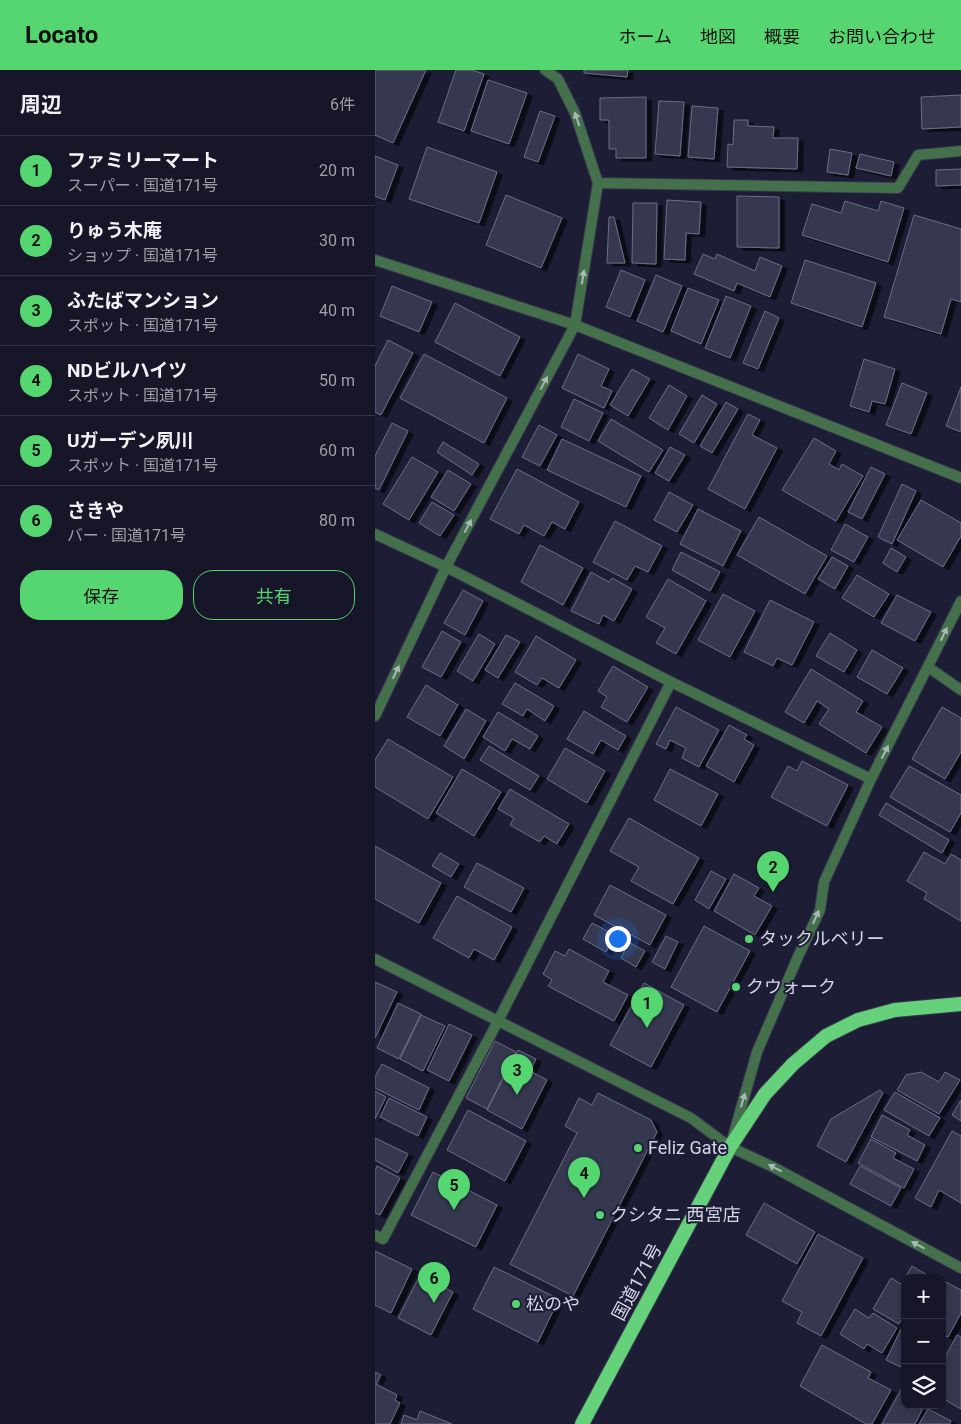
<!DOCTYPE html>
<html lang="ja">
<meta charset="utf-8">
<style>
:root{--surface:#161628;--page:#1f1f30;--text:#f1f3f6;--muted:#9e9fa8;--line:#353545;--accent:#56d671}
body{margin:0;font-family:Roboto,"Noto Sans JP",sans-serif;background:var(--page);color:var(--text)}
.controls{position:absolute;right:15px;bottom:15px;display:grid;overflow:hidden;border-radius:10px;box-shadow:0 2px 8px #0003}
.controls button{width:45px;height:45px;display:grid;place-items:center;padding:0;border:0;border-bottom:1px solid var(--line);background:var(--surface);color:var(--text);font:25px sans-serif}
.you{position:absolute;left:242px;top:868px;width:18px;height:18px;margin:-12px;border:4px solid #fff;border-radius:50%;background:#1a73e8;box-shadow:0 0 0 8px #1a73e833}
.badge{display:grid;place-items:center;width:32px;height:32px;border-radius:50%;background:var(--accent);color:#111;font-size:16px;font-weight:700}
.pin{position:absolute;translate:-50% -41px;filter:drop-shadow(0 1px 2px #0008)}
.pin::after{content:'';position:absolute;top:26px;width:18px;height:15px;background:inherit;clip-path:polygon(0 0,100% 0,50% 100%)}
.list{margin:0;padding:0;list-style:none}
h2{display:flex;justify-content:space-between;align-items:center;height:65px;margin:0;padding:0 20px;font-size:21px}
h2 small{font-size:16px;font-weight:400;color:var(--muted)}
.list li{display:grid;grid-template-columns:32px 1fr auto;gap:15px;align-items:center;box-sizing:border-box;height:70px;padding:0 20px;border-top:1px solid var(--line)}
.list b{display:block;font-size:19px;white-space:nowrap}
.list p{margin:0;font-size:16px;white-space:nowrap;color:var(--muted)}
.list em{font-size:16px;font-style:normal;color:var(--muted)}
.actions{display:flex;gap:10px;padding:15px 20px}
.actions a{flex:1;padding:11px 0;border:1px solid var(--accent);border-radius:20px;text-align:center;font-size:18px;color:var(--accent)}
.actions .main{background:var(--accent);color:#111}
.icon{flex:none;width:28px;height:28px;fill:none;stroke:currentColor;stroke-width:2;stroke-linecap:round;stroke-linejoin:round}
.map{position:relative;flex:none;width:586px;height:1354px;overflow:hidden}
header{display:flex;align-items:center;gap:30px;box-sizing:border-box;height:70px;padding:0 25px;background:var(--accent);color:#111}
header strong{font-size:24px}
nav{display:flex;gap:28px;margin-inline-start:auto;font-size:18px}
main{display:flex}
aside{flex:1;background:var(--surface)}
.map>svg:first-child{display:block}
</style>
<header>
<strong>Locato</strong>
<nav><a>ホーム</a><a>地図</a><a>概要</a><a>お問い合わせ</a></nav>
</header>
<main>
<aside>
<h2>周辺<small>6件</small></h2>
<ul class="list">
<li><span class="badge">1</span><div><b>ファミリーマート</b><p>スーパー · 国道171号</p></div><em>20 m</em></li>
<li><span class="badge">2</span><div><b>りゅう木庵</b><p>ショップ · 国道171号</p></div><em>30 m</em></li>
<li><span class="badge">3</span><div><b>ふたばマンション</b><p>スポット · 国道171号</p></div><em>40 m</em></li>
<li><span class="badge">4</span><div><b>NDビルハイツ</b><p>スポット · 国道171号</p></div><em>50 m</em></li>
<li><span class="badge">5</span><div><b>Uガーデン夙川</b><p>スポット · 国道171号</p></div><em>60 m</em></li>
<li><span class="badge">6</span><div><b>さきや</b><p>バー · 国道171号</p></div><em>80 m</em></li>
</ul>
<div class="actions"><a class="main">保存</a><a>共有</a></div>
</aside>
<div class="map">
<svg width="586" height="1354" viewBox="0 0 586 1354">
<defs>
<filter id="shadow"><feDropShadow dx="5.5" dy="3" stdDeviation="0" flood-color="#0009"/></filter>
</defs>
<rect width="100%" height="100%" fill="#1d1e35"/>
<path fill="#363750" stroke="#6b6d89" filter="url(#shadow)" d="M0 0H51L18 73 0 65Z
M81 0H97L109 4 89 61 63 52Z
M209 0H253L252 7 209 3Z
M113 10 152 23 134 74 96 61Z
M586 25V57L547 59 546 27Z
M271 27V88H241V79H234V50H225V28Z
M284 31 309 32 305 86 280 84Z
M317 36 343 38 339 89 313 87Z
M165 41 180 46 163 92 149 87Z
M359 50H373V56L399 57 398 68H423L422 99 352 97 353 74 358 75Z
M52 77 122 102 104 153 34 129Z
M455 79 477 83 473 105 452 102Z
M485 84 519 92 516 106 481 98Z
M0 86 23 95 10 130 0 126Z
M586 99V115L561 116V100Z
M131 125 187 148 166 198 111 175Z
M362 126 404 127V178L362 177Z
M292 130 326 132 324 164 311 163 310 190 289 189Z
M470 131 503 141 506 131 529 138 513 192 427 165 437 134 466 143Z
M258 133H282L281 194 257 193Z
M539 145 586 159V232L576 229 566 264 509 247Z
M234 147H239L250 193H232Z
M328 184 340 189 342 184 380 201 385 187 407 196 395 227 362 213 359 221 319 204Z
M430 190 501 213 487 257 416 233Z
M246 200 270 210 255 247 231 237Z
M281 205 307 216 288 262 262 251Z
M17 216 57 232 44 262 5 246Z
M313 218 344 230 326 274 296 261Z
M351 226 376 236 355 288 330 278Z
M80 233 145 267 125 306 60 272Z
M390 241 404 248 383 299 368 293Z
M13 270 38 283 6 345 0 342V296Z
M49 284 132 328 109 373 25 328Z
M203 284 234 299 226 316 237 321 229 338 187 318Z
M489 289 520 299 510 334 497 331 494 342 475 336Z
M257 299 275 309 253 346 235 335Z
M527 313 552 323 536 364 511 355Z
M294 315 312 326 293 360 274 348Z
M586 317V362L571 356Z
M327 325 342 334 319 373 304 364Z
M199 329 228 343 214 371 186 357Z
M351 332 363 339 337 383 325 376Z
M373 344 385 350 377 365 402 378 370 439 333 419Z
M236 349 288 380 274 402 223 371Z
M17 353 33 361 4 420 0 418V386Z
M164 355 182 365 165 396 147 387Z
M439 368 461 381 454 394 464 400 467 394 488 406 461 451 407 420Z
M187 369 266 406 251 437 172 400Z
M68 372 104 394 97 405 62 382Z
M295 377 310 385 294 411 280 403Z
M37 387 63 402 34 450 8 434Z
M496 397 510 404 487 449 473 442Z
M142 399 204 432 190 459 177 452 169 466 149 455 144 464 115 449Z
M73 400 96 414 79 441 56 427Z
M527 414 541 421 517 474 503 467Z
M294 422 318 435 302 462 279 450Z
M546 430 586 453V466L568 497 522 470Z
M57 432 79 445 65 466 44 453Z
M323 439 366 461 348 496 305 474Z
M384 447 452 486 430 524 362 485Z
M240 451 287 476 273 502 260 496 252 510 218 492Z
M470 454 493 467 479 492 456 480Z
M165 475 208 498 188 535 146 512Z
M516 478 531 487 522 502 508 493Z
M306 482 345 502 335 521 297 500Z
M457 487 473 496 460 519 443 509Z
M216 502 234 512 237 508 257 519 239 551 228 545 224 554 196 541Z
M482 505 514 524 499 547 467 528Z
M293 509 331 531 301 584 281 573 290 558 271 547Z
M88 520 108 531 90 565 69 553Z
M348 524 380 541 355 587 323 570Z
M522 525 556 542 540 571 506 553Z
M395 530 439 552 417 595 402 588 398 596 369 582Z
M67 561 86 572 66 607 47 597Z
M455 563 482 580 469 602 441 586Z
M104 564 120 574 98 611 82 601Z
M131 565 145 572 123 608 110 600Z
M161 566 201 590 184 618 167 608 162 615 140 602Z
M497 580 528 598 512 624 482 607Z
M238 596 273 617 252 652 226 637 232 627 223 621Z
M436 599 488 631 481 642 507 657 491 683 444 654 454 639 442 631 429 653 410 642Z
M140 613 179 636 170 651 152 639 148 646 127 634Z
M51 615 83 635 65 666 32 647Z
M301 637 344 660 324 697 307 688 311 678 295 670 291 679 281 674Z
M567 637 586 648V682L570 709 537 689Z
M91 639 111 651 89 689 69 676Z
M209 641 251 666 243 680 226 670 218 684 192 669Z
M123 642 163 666 155 679 137 669 130 681 108 667Z
M354 655 372 665 369 669 379 675 359 712 331 696Z
M13 669 78 707 53 749 0 717V690Z
M114 676 164 706 155 720 105 690Z
M190 678 230 701 212 733 172 709Z
M427 691 473 715 452 756 396 727 413 696 422 701Z
M534 696 586 725V743L575 762 515 727Z
M87 699 126 722 99 766 61 743Z
M295 699 343 724 326 756 279 730Z
M135 719 194 754 182 774 169 766 165 772 135 755 139 748 123 739Z
M511 733 574 770 567 783 504 745Z
M254 748 324 788 298 834 256 811 264 797 235 781Z
M0 776 66 813 44 853 0 829Z
M549 782 570 794 576 784 586 790V851L549 829 552 823 532 811Z
M65 783 84 794 76 807 57 796Z
M102 793 149 818 136 842 89 817Z
M336 801 351 809 334 839 320 830Z
M359 804 384 818 379 826 397 836 380 865 339 841Z
M235 815 291 845 275 875 219 845Z
M82 826 137 857 119 890 99 879 94 888 58 868Z
M217 853 270 881 261 897 246 888 250 880 236 872 231 882 208 869Z
M329 856 375 881 342 942 296 917Z
M291 866 303 872 290 899 277 892Z
M194 879 234 901 228 912 253 925 239 951 173 916 177 910 168 904 180 881 190 886Z
M0 912 22 922 0 968Z
M269 913 309 935 276 997 235 975Z
M23 933 46 944 24 989 2 978Z
M46 945 70 956 48 1001 25 989Z
M74 954 97 965 74 1011 52 1000Z
M120 971 141 982 112 1039 91 1028Z
M143 980 161 989 155 1001 172 1010 147 1059 112 1040Z
M7 994 54 1018 44 1040 0 1018V1007Z
M546 1002 564 1012 570 1002 585 1010 564 1044 522 1020 531 1005Z
M505 1020 508 1023 471 1092 442 1076 456 1049Z
M0 1021 11 1027 0 1049Z
M520 1022 565 1048 554 1066 509 1040Z
M223 1023 276 1050 282 1062 198 1226 135 1194 202 1063 190 1056 204 1028 217 1035Z
M14 1028 52 1047 43 1066 5 1047Z
M586 1030V1051L577 1045Z
M93 1040 151 1071 130 1111 72 1080Z
M507 1045 535 1060 532 1065 550 1075 542 1091 496 1067Z
M577 1061 586 1066V1133L564 1120 556 1137 540 1128Z
M0 1068 33 1084 23 1103 0 1090Z
M496 1069 521 1083 518 1088 539 1099 529 1118 483 1093Z
M2 1096 25 1108 5 1145 0 1143V1101Z
M485 1096 526 1118 516 1136 475 1114Z
M58 1102 122 1135 101 1177 36 1145Z
M389 1133 440 1162 422 1194 371 1165Z
M443 1164 488 1188 446 1266 422 1253 427 1242 407 1231Z
M0 1181 37 1199 16 1243 0 1235Z
M537 1196 552 1205 550 1208H530Z
M119 1197 184 1229 163 1272 98 1239Z
M45 1205 78 1222 56 1265 23 1248Z
M516 1208 526 1214 530 1208V1243L524 1254 498 1239Z
M567 1210 586 1220V1243L573 1267 567 1264Z
M480 1239 494 1248 498 1243 522 1258 507 1283 492 1274 489 1279 465 1264Z
M528 1255 530 1256V1299L511 1290Z
M582 1265 586 1267V1339L567 1328V1293Z
M447 1275 496 1302 493 1308 516 1320 497 1354H491L425 1316Z
M0 1302 6 1305 1 1314 22 1325 20 1330 25 1333 15 1354H0Z
M528 1316 530 1317V1335H538L547 1340 540 1354H507Z
M553 1339 576 1351 575 1354H544Z
M45 1341 77 1354H26L29 1345 42 1350Z"/>
<g fill="none" stroke-linecap="round" stroke-linejoin="round">
<g stroke="#37384e" stroke-width="12">
<path id="minor" d="M223 113 523 118 543 85 586 81
M0 190 200 255 586 408
M0 464 71 497 296 612 496 709
M586 531 496 709 449 812 445 840 422 889 382 982 355 1077 398 1097 586 1198
M553 597 586 620
M0 646 71 497 200 255 223 113 200 43 183 9 170 0
M0 1165 8 1169 123 951 296 612"/>
</g>
<g stroke="#37384e" stroke-width="12">
<path id="tertiary" d="M0 889 316 1048 355 1077"/>
</g>
<g stroke="#37384e" stroke-width="16">
<path id="trunk" d="M207 1354 355 1077 390 1024 418 994 451 966 483 950 520 940 586 934"/>
</g>
<use href="#minor" stroke="#44714b" stroke-width="10"/>
<use href="#tertiary" stroke="#44714b" stroke-width="10"/>
<use href="#trunk" stroke="#65d17a" stroke-width="14"/>
</g>
<defs><path id="oneway-solid" d="M-6-.8H1V-3.2L6.5 0L1 3.2V.8H-6Z" transform="scale(1.25)"/></defs>
<g fill="#aab8b8">
<use href="#oneway-solid" transform="translate(202 49) rotate(-109)"/>
<use href="#oneway-solid" transform="translate(208 207) rotate(-81)"/>
<use href="#oneway-solid" transform="translate(169 313) rotate(-62)"/>
<use href="#oneway-solid" transform="translate(93 456) rotate(-62)"/>
<use href="#oneway-solid" transform="translate(569 564) rotate(-64)"/>
<use href="#oneway-solid" transform="translate(21 602) rotate(-65)"/>
<use href="#oneway-solid" transform="translate(510 682) rotate(-63)"/>
<use href="#oneway-solid" transform="translate(441 847) rotate(-66)"/>
<use href="#oneway-solid" transform="translate(368 1030) rotate(-74)"/>
<use href="#oneway-solid" transform="translate(400 1098) rotate(-153)"/>
<use href="#oneway-solid" transform="translate(543 1175) rotate(-152)"/>
</g>
<g fill="#56d671" stroke="#1d1e35" stroke-width="2">
<circle cx="374" cy="869" r="5"/>
<circle cx="361" cy="917" r="5"/>
<circle cx="263" cy="1078" r="5"/>
<circle cx="225" cy="1145" r="5"/>
<circle cx="141" cy="1234" r="5"/>
</g>
<g text-anchor="middle" stroke-width="4" stroke-linejoin="round" paint-order="stroke">
<g font-size="18" fill="#d5d6e6" stroke="#1d1e35" text-anchor="start">
<text x="384" y="875">タックルベリー</text>
<text x="371" y="923">クウォーク</text>
<text x="273" y="1084">Feliz Gate</text>
<text x="235" y="1151">クシタニ 西宮店</text>
<text x="151" y="1240">松のや</text>
</g>
<g font-size="18" fill="#d5d6e6" stroke="#1d1e35">
<text transform="translate(262 1212) rotate(-62)" y="6">国道171号</text>
</g>
</g>
</svg>
<div class="controls">
<button>+</button>
<button>−</button>
<button><svg class="icon" aria-label="layers" viewBox="0 0 24 24"><path d="M12 4l9 5-9 5-9-5zM3 14l9 5 9-5"/></svg></button>
</div>
<div class="you"></div>
<div class="pin badge" style="left:272px;top:958px">1</div>
<div class="pin badge" style="left:398px;top:822px">2</div>
<div class="pin badge" style="left:142px;top:1025px">3</div>
<div class="pin badge" style="left:209px;top:1128px">4</div>
<div class="pin badge" style="left:79px;top:1140px">5</div>
<div class="pin badge" style="left:59px;top:1233px">6</div>
</div>
</main>
